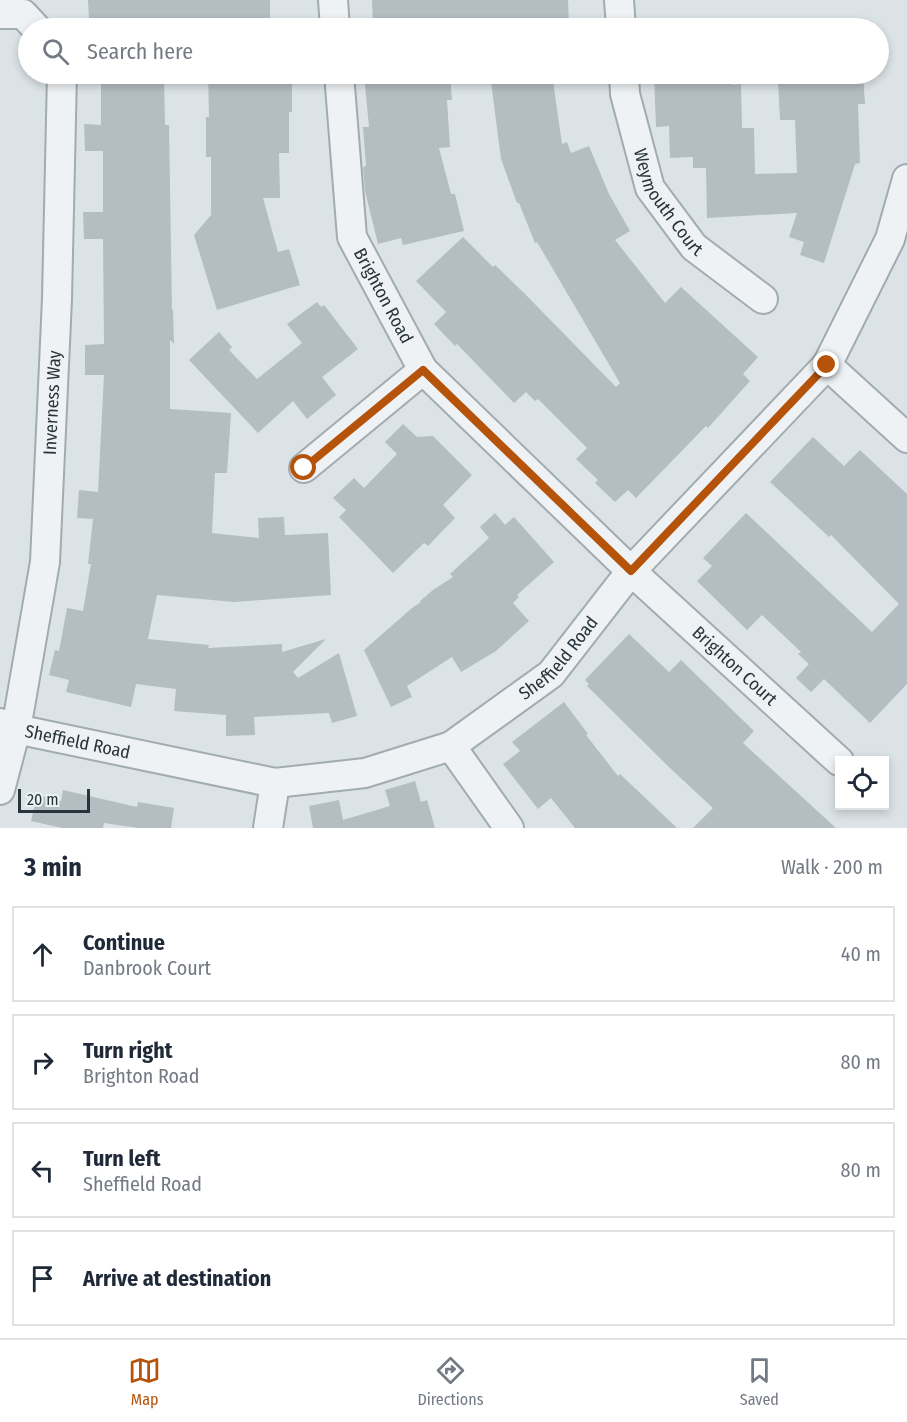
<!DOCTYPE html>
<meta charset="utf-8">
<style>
:root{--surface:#fff;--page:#f2f2f3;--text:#1f2937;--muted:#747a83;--line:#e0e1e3;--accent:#b45309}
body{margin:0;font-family:"Fira Sans Condensed",sans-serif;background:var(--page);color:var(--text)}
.controls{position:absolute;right:18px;bottom:18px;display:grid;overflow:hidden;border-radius:0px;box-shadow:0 3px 9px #0003}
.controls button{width:54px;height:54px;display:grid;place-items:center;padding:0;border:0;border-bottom:2px solid var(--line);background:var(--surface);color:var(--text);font:30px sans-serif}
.scale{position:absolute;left:18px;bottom:15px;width:72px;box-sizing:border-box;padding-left:6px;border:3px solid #27343b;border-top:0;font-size:16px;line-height:21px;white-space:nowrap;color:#27343b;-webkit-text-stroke:4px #ebf1f4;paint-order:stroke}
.stop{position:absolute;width:18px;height:18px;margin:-14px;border:4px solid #b45309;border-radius:50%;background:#fff}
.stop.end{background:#b45309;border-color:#fff;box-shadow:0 2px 6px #0008}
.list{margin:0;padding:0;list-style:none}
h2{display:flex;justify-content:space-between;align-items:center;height:78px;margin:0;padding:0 24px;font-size:26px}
h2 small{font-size:20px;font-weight:400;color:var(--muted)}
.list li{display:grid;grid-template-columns:39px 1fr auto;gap:18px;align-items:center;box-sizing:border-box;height:96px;margin:0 12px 12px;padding:0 12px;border:2px solid var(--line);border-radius:0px}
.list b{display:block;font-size:22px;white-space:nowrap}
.list p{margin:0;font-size:20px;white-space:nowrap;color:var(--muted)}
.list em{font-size:20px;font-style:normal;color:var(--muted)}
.icon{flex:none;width:33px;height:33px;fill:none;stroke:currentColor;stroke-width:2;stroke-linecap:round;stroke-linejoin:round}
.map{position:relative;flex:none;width:907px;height:828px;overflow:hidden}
.search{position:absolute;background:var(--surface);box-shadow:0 3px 9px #0003;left:18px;right:18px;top:18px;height:66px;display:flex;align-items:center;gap:15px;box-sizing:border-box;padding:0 21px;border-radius:33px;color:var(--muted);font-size:22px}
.sheet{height:510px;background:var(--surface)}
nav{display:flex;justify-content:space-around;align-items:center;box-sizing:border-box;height:84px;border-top:2px solid var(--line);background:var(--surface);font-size:16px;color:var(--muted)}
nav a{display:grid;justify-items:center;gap:3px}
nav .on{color:var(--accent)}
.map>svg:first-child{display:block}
</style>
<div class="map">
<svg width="907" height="828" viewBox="0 0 907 828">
<rect width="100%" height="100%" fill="#dce3e6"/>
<path fill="#b4bdc2" d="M88 0H270V21L175 22V25L105 27 104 18H89Z
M372 0H568L569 28H373Z
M124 74H164L165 125H169L172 310H173L174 344 170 340V409L231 413 227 473H215L212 533 259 538 258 518 284 517 285 535 328 533 331 595 234 602 157 595 148 639 209 645 208 648 282 644V652L326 639 293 672 298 678 339 653 357 716 332 723 329 713 254 717 255 735 226 736V715L174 711 176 689 136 684 131 707 66 692 69 680 49 675 55 650 59 651 67 608 83 611 91 564H88L93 519 77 518 79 490 98 492 104 375H85V345L104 344 103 239H84L83 212H103V151H85L84 124 101 125V80H124Z
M208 74H268V84H292V112H289V153H279L280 198H263L278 252 289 249 300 285 217 310 194 235 211 215V157H206V117H209Z
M364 74H450L452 100H447L450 147 439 148 451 194H455L464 231 403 245 401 238 378 244 365 191 363 167 366 166 363 127H369Z
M490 74H552L562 144 567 142 571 153 589 146 609 194 630 231 615 240 665 303 681 287 758 357 743 374 750 381 708 428 706 426 636 498 628 490 615 502 595 483 598 480 576 459 587 448 538 399 535 401 526 392 514 403 457 344 455 346 434 324 446 312 416 281 463 237 493 267 495 265 526 295 616 387 620 383 537 242 535 243 519 203H517L501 159Z
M654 74H733V85L741 84 742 128H754L755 174 797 173 795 120H780L778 81H782V74H863L865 104H858L860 163 855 164 824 263 800 255 804 242 789 237 797 213 707 218 706 168H693V157L670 158 669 126 656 127Z
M317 302 321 307 324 305 358 349 322 377 336 395 307 419 293 401 258 433 189 360 219 332 232 347 229 350 257 379 302 343 287 324Z
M403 424 417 437 433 436 472 475 443 505 455 518 428 546 424 543 393 573 339 517 346 510 333 498 354 478 364 488 397 454 385 442Z
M813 437 844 466 860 450 907 494V684L870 723 824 679 811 692 796 678 809 664 798 654 801 652 762 615 747 630 697 581 712 566 703 558 746 513 872 632 899 604 831 535 829 537 770 482Z
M495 513 505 525 514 517 554 562 517 595 519 597 513 603 529 621 496 651 461 672 452 657 407 686 412 697 391 707 364 650 412 608 421 602 420 601 433 590 453 577 450 574 489 538 480 527Z
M629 634 669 672 681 660 754 731 743 743 836 828H693L713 808 672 770 587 686 589 684 585 680Z
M564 702 588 734 586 735 618 776 620 774 677 828H575L551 798 538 809 503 764 520 751 512 742Z
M415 781 421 802 427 800 435 828H313L309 806 339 800 343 820 390 806 385 790Z
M63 790 137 807 138 802 174 808 171 828H138L104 823 103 828H62L31 821 37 795 61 801Z"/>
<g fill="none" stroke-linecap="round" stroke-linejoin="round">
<g stroke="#a2abaf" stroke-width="32">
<g id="minor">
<path d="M333 0 335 28"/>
<path d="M619 0 621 28"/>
<path d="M0 14H23L36 28"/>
<path id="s1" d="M339 74 352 237 423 370 631 571 839 761"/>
<path id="s2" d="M624 74 625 94 650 188 694 247 763 299"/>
<path d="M827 365 907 438"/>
<path d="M304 468 423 370"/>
<path id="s3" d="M0 723 16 729 275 783 365 773 451 746 551 674 631 571 827 365 890 239 907 179"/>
<path d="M451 746 509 828"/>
<path id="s4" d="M0 790 16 729 45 562 57 299 62 74"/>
<path d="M268 828 275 783"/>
</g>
</g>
<use href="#minor" stroke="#eff2f4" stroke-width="28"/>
</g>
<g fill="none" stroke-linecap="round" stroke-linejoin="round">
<path stroke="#b45309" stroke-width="8" d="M304 468 423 370 631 571 827 365"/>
</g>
<g text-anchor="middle" stroke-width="4.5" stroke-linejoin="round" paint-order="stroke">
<g font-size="18" fill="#27343b" stroke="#ebf1f4">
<text dy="6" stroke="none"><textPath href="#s2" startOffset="138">Weymouth Court</textPath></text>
<text dy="6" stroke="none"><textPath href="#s1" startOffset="230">Brighton Road</textPath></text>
<text dy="6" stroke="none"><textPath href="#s4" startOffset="392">Inverness Way</textPath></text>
<text dy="6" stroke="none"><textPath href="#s3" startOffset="602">Sheffield Road</textPath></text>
<text dy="6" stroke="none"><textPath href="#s1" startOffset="744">Brighton Court</textPath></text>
<text dy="6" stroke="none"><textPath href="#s3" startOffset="80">Sheffield Road</textPath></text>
</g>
</g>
</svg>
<div class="controls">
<button><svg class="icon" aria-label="locate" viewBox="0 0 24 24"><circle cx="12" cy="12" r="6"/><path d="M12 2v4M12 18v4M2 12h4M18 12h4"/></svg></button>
</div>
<div class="scale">20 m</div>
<div class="stop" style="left:304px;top:468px"></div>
<div class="stop end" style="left:827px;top:365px"></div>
<div class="search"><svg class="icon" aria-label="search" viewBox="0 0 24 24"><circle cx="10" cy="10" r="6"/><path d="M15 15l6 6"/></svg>Search here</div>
</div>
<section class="sheet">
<h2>3 min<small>Walk · 200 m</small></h2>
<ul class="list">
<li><svg class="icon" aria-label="ahead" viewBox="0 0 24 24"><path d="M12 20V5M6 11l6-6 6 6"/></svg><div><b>Continue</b><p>Danbrook Court</p></div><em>40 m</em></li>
<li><svg class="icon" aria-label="right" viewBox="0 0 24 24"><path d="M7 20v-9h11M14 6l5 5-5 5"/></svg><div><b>Turn right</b><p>Brighton Road</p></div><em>80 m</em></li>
<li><svg class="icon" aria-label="left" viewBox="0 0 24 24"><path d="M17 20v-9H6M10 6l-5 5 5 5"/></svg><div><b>Turn left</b><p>Sheffield Road</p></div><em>80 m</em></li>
<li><svg class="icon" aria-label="arrive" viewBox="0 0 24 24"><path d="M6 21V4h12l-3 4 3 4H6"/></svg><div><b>Arrive at destination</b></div></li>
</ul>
</section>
<nav>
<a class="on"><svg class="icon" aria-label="map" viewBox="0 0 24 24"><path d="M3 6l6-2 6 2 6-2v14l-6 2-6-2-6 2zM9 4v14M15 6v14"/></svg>Map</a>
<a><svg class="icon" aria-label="directions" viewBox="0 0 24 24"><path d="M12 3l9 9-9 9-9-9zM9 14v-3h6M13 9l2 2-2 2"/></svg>Directions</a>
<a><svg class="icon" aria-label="saved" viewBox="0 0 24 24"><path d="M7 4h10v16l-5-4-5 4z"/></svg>Saved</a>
</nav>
